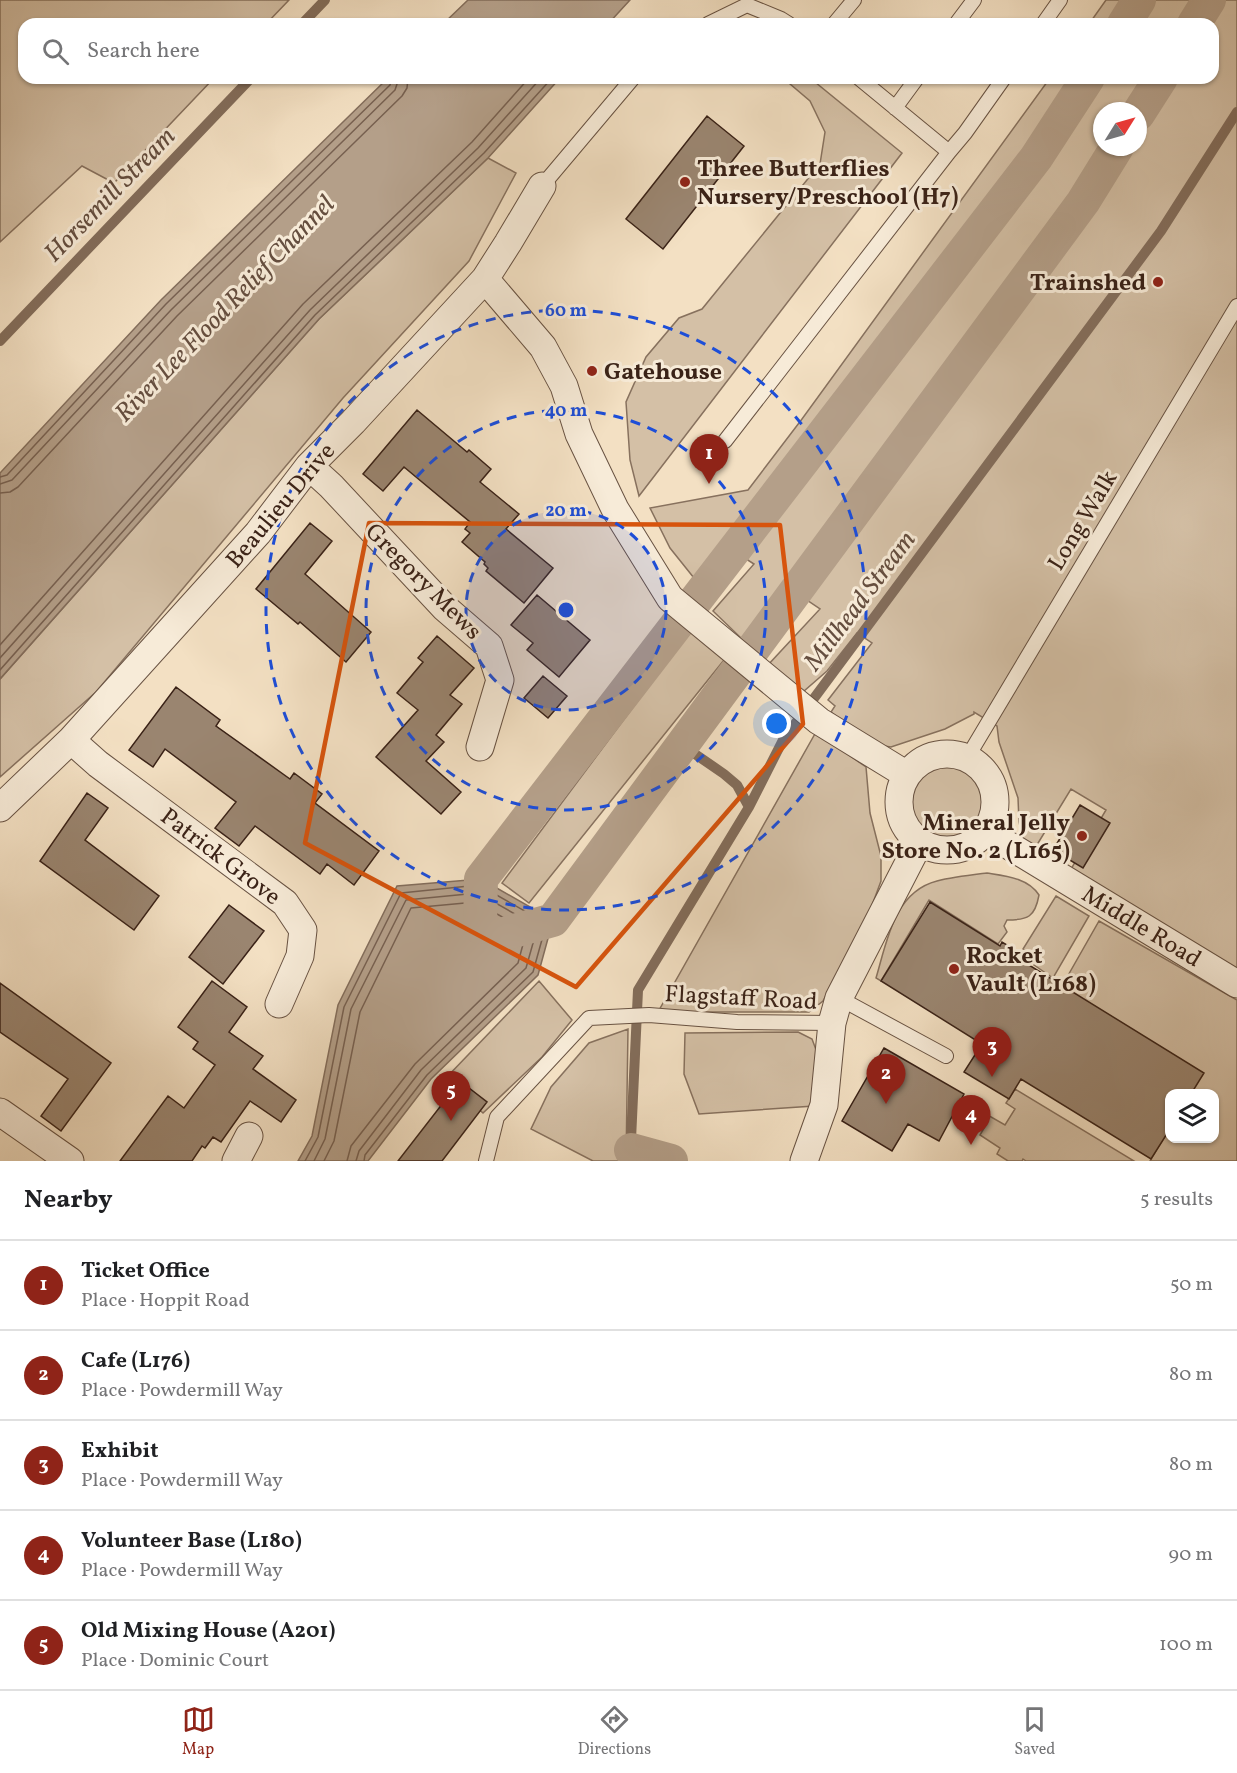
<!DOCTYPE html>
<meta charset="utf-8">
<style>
:root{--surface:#fff;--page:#f2f2f2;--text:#202124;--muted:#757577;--line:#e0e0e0;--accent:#8f2418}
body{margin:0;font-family:Vollkorn,serif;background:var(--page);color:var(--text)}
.controls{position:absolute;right:18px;bottom:18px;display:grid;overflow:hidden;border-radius:12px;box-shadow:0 2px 4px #0004}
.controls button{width:54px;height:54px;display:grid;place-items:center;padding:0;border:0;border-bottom:2px solid var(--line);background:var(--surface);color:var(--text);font:30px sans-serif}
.compass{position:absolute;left:1093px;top:102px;width:54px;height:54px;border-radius:50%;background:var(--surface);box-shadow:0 2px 4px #0004;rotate:53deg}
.you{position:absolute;left:777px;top:724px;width:21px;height:21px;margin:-15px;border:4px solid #fff;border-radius:50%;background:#1a73e8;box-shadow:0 0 0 9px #1a73e833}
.badge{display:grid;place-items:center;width:39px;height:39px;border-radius:50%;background:var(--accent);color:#fff;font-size:20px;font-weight:700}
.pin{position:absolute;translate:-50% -50px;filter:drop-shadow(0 2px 3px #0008)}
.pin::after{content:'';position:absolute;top:32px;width:21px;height:18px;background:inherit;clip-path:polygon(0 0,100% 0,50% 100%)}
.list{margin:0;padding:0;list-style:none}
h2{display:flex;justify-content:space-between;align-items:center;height:78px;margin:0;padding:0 24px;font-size:26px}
h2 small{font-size:20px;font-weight:400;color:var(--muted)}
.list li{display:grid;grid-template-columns:39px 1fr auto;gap:18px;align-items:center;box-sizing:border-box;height:90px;padding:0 24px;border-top:2px solid var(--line)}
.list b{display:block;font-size:22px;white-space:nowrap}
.list p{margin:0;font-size:20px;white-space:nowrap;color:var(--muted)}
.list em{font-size:20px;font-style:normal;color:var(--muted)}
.icon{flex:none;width:33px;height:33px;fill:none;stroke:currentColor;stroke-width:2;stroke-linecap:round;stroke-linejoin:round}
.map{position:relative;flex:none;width:1237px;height:1161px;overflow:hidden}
.search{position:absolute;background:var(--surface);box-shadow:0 2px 4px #0004;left:18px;right:18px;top:18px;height:66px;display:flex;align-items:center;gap:15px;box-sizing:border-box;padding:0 21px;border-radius:18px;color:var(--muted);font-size:22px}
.sheet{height:528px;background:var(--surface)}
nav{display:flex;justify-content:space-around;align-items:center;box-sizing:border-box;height:84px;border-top:2px solid var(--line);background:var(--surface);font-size:16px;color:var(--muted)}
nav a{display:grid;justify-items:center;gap:3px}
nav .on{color:var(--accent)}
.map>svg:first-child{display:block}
</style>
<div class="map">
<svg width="1237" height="1161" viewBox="0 0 1237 1161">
<rect width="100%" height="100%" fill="#f3e0c3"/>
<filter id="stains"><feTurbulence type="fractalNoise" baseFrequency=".00333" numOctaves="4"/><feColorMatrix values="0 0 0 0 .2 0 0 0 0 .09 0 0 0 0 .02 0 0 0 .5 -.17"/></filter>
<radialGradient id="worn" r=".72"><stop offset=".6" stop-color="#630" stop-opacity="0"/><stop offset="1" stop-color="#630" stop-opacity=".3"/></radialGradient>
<path fill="#d4c0a6" stroke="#87715e" stroke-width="1.5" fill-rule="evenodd" d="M0 0H289L266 24H24V78H214L114 183 82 166 0 242Z
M1106 0H1237V972L1071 869 1106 810 1071 789 1032 853 1023 839 1019 822 1018 798 999 742 997 726 974 712V714L945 729 891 747 871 744 831 712 835 706 828 700 872 643 857 633 827 671 804 691 768 665 820 609 786 586 742 639 713 611 754 564 726 546 698 583 670 548 650 508 748 490 802 419 1050 78H1213V24H1089ZM1102 111H1138V147H1102Z
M783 78H810L902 153 639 496 630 460 626 402 646 357 679 318 702 309 820 164 825 132 810 101Z
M488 158 516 173 469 261 343 398 96 692 0 777V679L319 319Z
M692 628 724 660 529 903 502 883Z
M816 732 866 767 870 813 881 856V881L871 908 823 1001 809 1012H658Z
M906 803a41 41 0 1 1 82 0a41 41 0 1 1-82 0Z
M987 873C1006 876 1028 878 1039 895 1035 917 1028 920 1007 920L1004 926 1007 932 998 944 929 900 881 981 876 978C887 941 894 892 937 881 953 877 971 875 987 873Z
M1056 896 1089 916 1053 978 1031 963 1023 975 1019 972 1031 954 1023 949Z
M1099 921 1237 1000V1161H1150L1169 1129 1170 1138H1214V1094L1191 1093 1062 986Z
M539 981 572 1020 542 1057 483 1113 445 1079Z
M628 1029 626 1161H593L531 1129 551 1087 589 1043Z
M798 1032 812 1039 818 1055 814 1106 699 1114 684 1074 685 1033Z
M1015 1089 1134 1161H1026L1023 1159 1022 1161H1008L997 1154 1000 1148 980 1135 987 1123 976 1116 979 1110 1005 1125 1015 1109 1006 1103Z"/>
<path fill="#b49f89" stroke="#836d5b" stroke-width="1.5" d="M468 0H630L608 24H443Z
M388 78H560L488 158 319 319 0 679V473L161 300Z
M481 879 553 920 538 975 431 1079 368 1161H298L312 1136 338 1005 397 886Z"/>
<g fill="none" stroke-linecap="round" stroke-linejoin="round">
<path stroke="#776050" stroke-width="1.5" d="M0 477 7 475 166 304 390 85 392 78
M0 484 12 480 171 310 395 90 399 78
M0 493 10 492 18 487 177 316 402 96 407 88 408 78
M0 645 303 304 472 142 529 78
M0 658 310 310 478 148 541 78
M0 670 315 315 484 153 552 78
M305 1161 318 1137 344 1007 401 893 479 885 544 922 546 925 533 972 427 1075 365 1155 364 1161
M314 1161 325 1139 351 1009 406 900 478 893 536 926 537 929 526 968 421 1070 359 1151 356 1161
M324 1161 334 1141 360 1012 411 908 476 902 525 930 526 933 518 963 415 1064 351 1146 347 1161"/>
<path stroke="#836d5b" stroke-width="10" d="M302 24 325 0
M0 341 251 78
M682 745 724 774 737 785 749 807
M630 1161 638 990 749 807 783 740 1161 231 1237 112"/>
<path stroke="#b49f89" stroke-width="34" d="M1124 24 1139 0
M1194 24 1209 0
M1138 114 1161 78
M480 927 481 879 1036 158 1088 78
M507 933 553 920 1083 202 1117 147
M631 1150 671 1161"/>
</g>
<path fill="#9a8570" stroke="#3a2217" stroke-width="1.5" d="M707 116 744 146 663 249 626 219Z
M417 410 467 452 469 450 491 469 480 482 519 514 506 529 553 568 524 603 486 571 488 568 484 564 485 562 462 542 470 533 465 529 470 522 404 467 383 491 363 474Z
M310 523 332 541 305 574 371 632 346 662 300 622 298 624 256 589Z
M537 595 590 640 559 677 527 650 533 643 511 625Z
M437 636 474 668 450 695 462 704 436 735 444 742 426 761 461 792 441 814 376 757 418 710 397 693 423 662 418 658Z
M543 676 567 696 548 718 524 698Z
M176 687 220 720 216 726 290 779 294 773 322 794 315 803 379 851 354 885 327 864 320 874 255 826 239 846 215 828 236 802 165 749 153 767 129 750Z
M87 793 108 808 85 840 159 896 134 930 40 861Z
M1080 805 1110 823 1083 868 1053 850Z
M930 902 1000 946 1002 942 1027 957 1024 962 1204 1073 1191 1094H1170V1129L1151 1159 1021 1079 1009 1099 964 1072 982 1044 881 981Z
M229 905 264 931 223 984 189 957Z
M212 981 247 1007 229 1032 263 1056 253 1069 296 1100 281 1122 250 1101 221 1142 213 1137 205 1148 202 1146 192 1161H120L168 1096 184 1108 215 1065 193 1049 198 1042 178 1027Z
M0 983 111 1063 61 1131 41 1116 68 1079 0 1032Z
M884 1048 964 1094 939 1141 908 1124 892 1151 842 1121Z
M460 1081 487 1102 442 1161H398Z"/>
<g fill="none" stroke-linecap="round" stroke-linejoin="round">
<g stroke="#685242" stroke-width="16">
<path id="lane" d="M708 24 747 5 781 19 789 24
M834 24 854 0
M956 24 974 0
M1043 24 1060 0
M895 108 917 78
M949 152 965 133 1004 78
M542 186 633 78
M725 441 949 152 859 78
M967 758 1237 306
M839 998 946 1056
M486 1161 497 1117 589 1018 649 1015 737 1022 832 1023"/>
</g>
<g stroke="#685242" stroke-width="29">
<path id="street" d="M485 279 543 347 564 386 579 434 615 509 670 598 819 721 907 775
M309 466 331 486 445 608 489 646 500 680 480 747
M71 740 98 764 285 903 303 930 300 956 279 1004
M899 802a48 48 0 1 1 96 0a48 48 0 1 1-96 0Z
M0 808 71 740 258 533 309 466 353 422 485 279 508 243 542 186
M985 831 1237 984
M0 1112 70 1161
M236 1161 249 1136
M804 1161 824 1105 832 1023 839 998 920 841"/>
</g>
<use href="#lane" stroke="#f7ebd8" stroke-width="14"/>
<use href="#street" stroke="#f7ebd8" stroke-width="27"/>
</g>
<path fill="none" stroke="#d7540d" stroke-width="4.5" stroke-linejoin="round" d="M369 523 780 525 803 724 576 987 305 843Z"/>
<circle cx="566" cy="610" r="100" fill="#1d4ed8" fill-opacity=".12"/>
<g fill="none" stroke="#1d4ed8" stroke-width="3" stroke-dasharray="10 8">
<circle cx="566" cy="610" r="100"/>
<circle cx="566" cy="610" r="200"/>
<circle cx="566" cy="610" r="300"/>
</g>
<g fill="#8f2418" stroke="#f7ebd8" stroke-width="2">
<circle cx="685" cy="182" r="6"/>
<circle cx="1158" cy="282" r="6"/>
<circle cx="592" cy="371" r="6"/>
<circle cx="1082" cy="836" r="6"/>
<circle cx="954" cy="969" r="6"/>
</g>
<g text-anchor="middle" stroke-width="6" stroke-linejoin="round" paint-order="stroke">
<g font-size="24" font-weight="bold" fill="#3a2217" stroke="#f7ebd8" text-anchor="start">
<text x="697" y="176">Three Butterflies<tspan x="697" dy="28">Nursery/Preschool (H7)</tspan></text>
<text x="1146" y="290" text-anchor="end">Trainshed</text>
<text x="604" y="379">Gatehouse</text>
<text x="1070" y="830" text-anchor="end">Mineral Jelly<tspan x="1070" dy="28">Store No. 2 (L165)</tspan></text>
<text x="966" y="963">Rocket<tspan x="966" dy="28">Vault (L168)</tspan></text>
</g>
<g font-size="24" fill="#3a2217" stroke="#f7ebd8">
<text transform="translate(280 505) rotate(-50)" y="8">Beaulieu Drive</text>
<text transform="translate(1082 520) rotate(-59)" y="8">Long Walk</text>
<text transform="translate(424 581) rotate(45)" y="8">Gregory Mews</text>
<text transform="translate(221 856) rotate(37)" y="8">Patrick Grove</text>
<text transform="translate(1142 926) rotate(31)" y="8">Middle Road</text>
<text transform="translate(741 997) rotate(3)" y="8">Flagstaff Road</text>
</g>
<g font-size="26" font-style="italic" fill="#654e3f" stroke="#f7ebd8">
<text transform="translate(109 194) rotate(-46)" y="9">Horsemill Stream</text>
<text transform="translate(224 308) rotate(-46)" y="9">River Lee Flood Relief Channel</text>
<text transform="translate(859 600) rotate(-53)" y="9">Millhead Stream</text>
</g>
</g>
<circle cx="566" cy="610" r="9" fill="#1d4ed8" stroke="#f7ebd8" stroke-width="3"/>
<g font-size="18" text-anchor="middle" font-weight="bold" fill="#1d4ed8" stroke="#f7ebd8" stroke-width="6" stroke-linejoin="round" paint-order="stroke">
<text x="566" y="316">60 m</text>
<text x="566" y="416">40 m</text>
<text x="566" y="516">20 m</text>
</g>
<rect width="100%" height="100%" filter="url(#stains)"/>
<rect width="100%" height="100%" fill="url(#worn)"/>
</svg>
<div class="controls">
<button><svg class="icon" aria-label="layers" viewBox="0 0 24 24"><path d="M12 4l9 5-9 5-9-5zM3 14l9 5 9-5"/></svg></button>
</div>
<svg class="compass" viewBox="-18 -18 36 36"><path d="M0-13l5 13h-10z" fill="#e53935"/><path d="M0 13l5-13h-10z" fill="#757577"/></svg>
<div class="you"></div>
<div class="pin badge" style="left:709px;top:484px">1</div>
<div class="pin badge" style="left:886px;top:1104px">2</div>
<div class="pin badge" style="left:992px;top:1077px">3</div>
<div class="pin badge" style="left:971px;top:1145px">4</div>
<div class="pin badge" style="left:451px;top:1121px">5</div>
<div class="search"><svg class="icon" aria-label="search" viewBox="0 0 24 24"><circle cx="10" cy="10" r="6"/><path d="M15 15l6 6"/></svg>Search here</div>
</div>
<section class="sheet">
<h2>Nearby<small>5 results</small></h2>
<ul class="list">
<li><span class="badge">1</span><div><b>Ticket Office</b><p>Place · Hoppit Road</p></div><em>50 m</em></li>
<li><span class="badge">2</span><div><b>Cafe (L176)</b><p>Place · Powdermill Way</p></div><em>80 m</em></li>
<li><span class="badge">3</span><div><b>Exhibit</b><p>Place · Powdermill Way</p></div><em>80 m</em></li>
<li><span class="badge">4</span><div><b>Volunteer Base (L180)</b><p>Place · Powdermill Way</p></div><em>90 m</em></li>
<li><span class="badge">5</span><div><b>Old Mixing House (A201)</b><p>Place · Dominic Court</p></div><em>100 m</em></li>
</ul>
</section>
<nav>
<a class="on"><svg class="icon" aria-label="map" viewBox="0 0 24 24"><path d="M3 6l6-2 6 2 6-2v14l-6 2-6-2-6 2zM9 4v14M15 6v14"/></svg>Map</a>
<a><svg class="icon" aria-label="directions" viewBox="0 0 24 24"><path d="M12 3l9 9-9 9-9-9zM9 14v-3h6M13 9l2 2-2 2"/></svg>Directions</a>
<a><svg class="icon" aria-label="saved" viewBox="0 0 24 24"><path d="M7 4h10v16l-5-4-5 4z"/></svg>Saved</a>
</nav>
